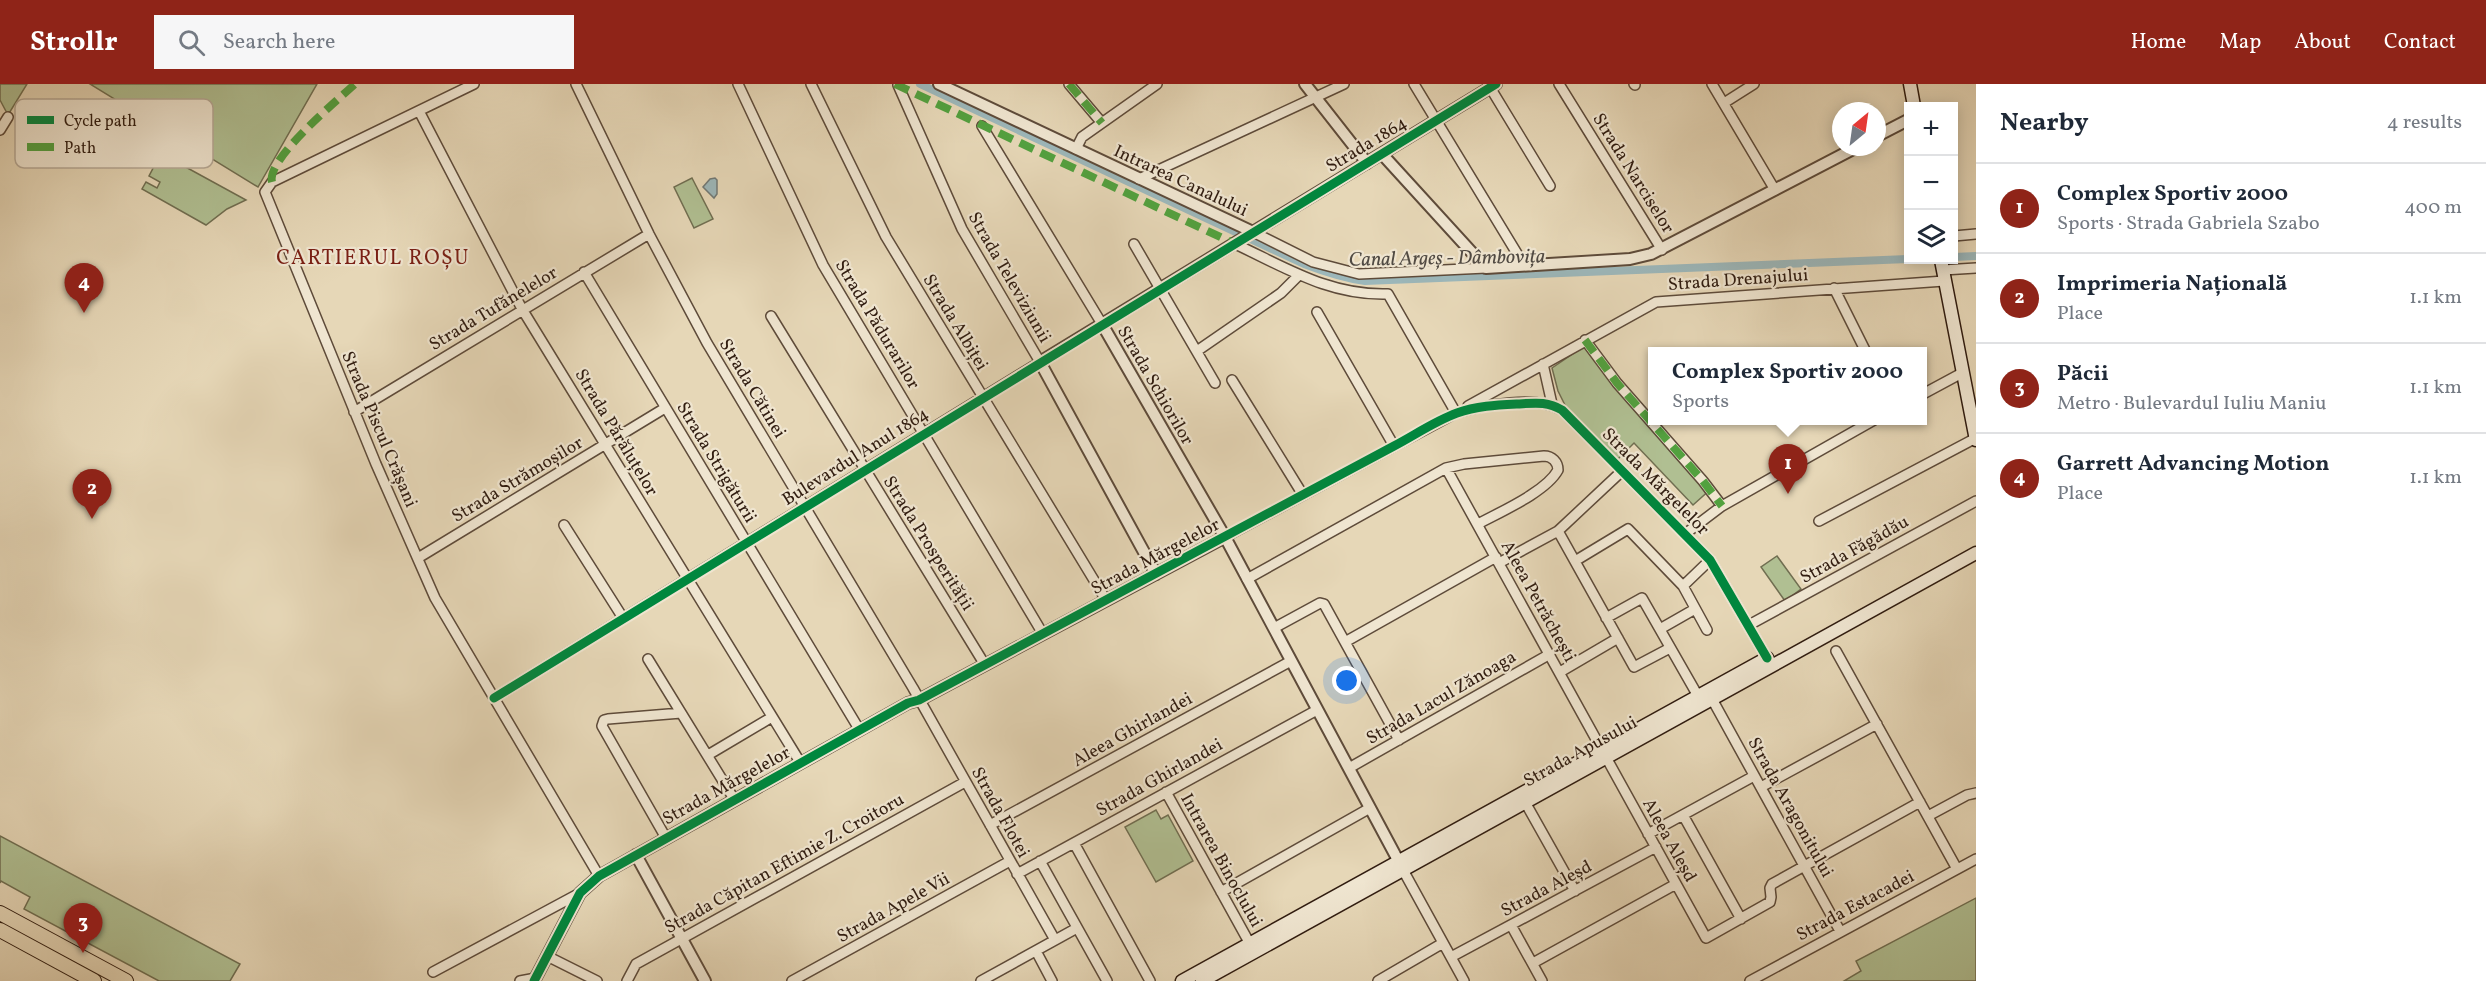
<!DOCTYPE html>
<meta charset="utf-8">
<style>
:root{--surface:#fff;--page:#f6f6f7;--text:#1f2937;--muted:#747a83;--line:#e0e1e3;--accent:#8f2418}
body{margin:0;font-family:Vollkorn,serif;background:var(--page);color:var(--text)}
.controls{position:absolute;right:18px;top:18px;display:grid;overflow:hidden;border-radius:0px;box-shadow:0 3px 15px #0003}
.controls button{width:54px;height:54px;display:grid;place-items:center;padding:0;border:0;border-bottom:2px solid var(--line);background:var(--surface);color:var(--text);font:30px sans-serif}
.compass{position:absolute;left:1832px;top:18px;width:54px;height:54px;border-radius:50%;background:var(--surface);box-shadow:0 3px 15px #0003;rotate:29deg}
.you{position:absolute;left:1347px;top:597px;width:21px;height:21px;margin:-15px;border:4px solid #fff;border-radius:50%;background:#1a73e8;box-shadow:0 0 0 9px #1a73e833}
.badge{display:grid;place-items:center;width:39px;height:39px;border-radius:50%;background:var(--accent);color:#fff;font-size:20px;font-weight:700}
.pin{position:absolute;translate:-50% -50px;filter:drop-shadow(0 2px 3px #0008)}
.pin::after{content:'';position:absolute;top:32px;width:21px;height:18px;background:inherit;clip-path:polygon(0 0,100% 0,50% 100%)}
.popup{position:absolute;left:1648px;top:263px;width:279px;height:78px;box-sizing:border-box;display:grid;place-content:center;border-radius:0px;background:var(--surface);filter:drop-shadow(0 2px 4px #0005);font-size:20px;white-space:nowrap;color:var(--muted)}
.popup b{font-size:22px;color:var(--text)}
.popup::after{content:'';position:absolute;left:50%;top:100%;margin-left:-12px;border:12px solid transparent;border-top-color:var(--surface)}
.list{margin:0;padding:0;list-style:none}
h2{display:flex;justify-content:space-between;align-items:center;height:78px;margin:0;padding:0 24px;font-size:26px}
h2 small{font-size:20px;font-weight:400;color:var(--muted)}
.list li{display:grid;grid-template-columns:39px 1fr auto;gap:18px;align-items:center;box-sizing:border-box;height:90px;padding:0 24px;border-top:2px solid var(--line)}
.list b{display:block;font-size:22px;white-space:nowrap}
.list p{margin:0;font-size:20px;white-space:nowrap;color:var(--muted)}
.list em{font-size:20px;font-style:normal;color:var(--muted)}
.icon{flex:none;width:33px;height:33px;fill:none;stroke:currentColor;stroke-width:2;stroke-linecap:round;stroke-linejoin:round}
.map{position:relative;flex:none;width:1976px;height:897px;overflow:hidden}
header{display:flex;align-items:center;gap:36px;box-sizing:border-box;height:84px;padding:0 30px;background:var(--accent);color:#fff}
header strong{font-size:28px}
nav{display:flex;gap:33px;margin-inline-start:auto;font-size:21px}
.search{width:420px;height:54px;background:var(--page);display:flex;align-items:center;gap:15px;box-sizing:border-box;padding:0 21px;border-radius:0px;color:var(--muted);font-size:22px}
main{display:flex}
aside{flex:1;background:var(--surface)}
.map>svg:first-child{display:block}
</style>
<header>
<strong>Strollr</strong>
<div class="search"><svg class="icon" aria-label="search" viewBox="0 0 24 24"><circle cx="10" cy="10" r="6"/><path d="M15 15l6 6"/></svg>Search here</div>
<nav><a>Home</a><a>Map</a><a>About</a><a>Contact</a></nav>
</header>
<main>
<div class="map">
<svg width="1976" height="897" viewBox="0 0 1976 897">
<rect width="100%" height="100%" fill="#e6d7b7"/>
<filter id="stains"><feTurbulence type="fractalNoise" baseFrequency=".00333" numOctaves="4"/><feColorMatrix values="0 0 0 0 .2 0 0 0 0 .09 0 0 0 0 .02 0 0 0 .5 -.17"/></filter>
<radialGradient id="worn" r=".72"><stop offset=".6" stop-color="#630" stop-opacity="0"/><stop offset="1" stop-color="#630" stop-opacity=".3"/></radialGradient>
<path fill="#b0bf92" stroke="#706e51" stroke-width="1.5" d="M0 0H27L8 31 0 16Z
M90 0H317L258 103Z
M167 73 171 75 246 116 227 125 206 141 142 105 146 98 157 104 160 98 149 92 158 75Z
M692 94 713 135 694 144 674 103Z
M1586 261 1647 340 1712 404 1693 421 1634 359 1618 375 1567 325 1558 307 1552 284Z
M1777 472 1801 505 1785 517 1761 483Z
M1156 726 1161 735 1168 731 1193 777 1156 798 1125 743Z
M0 752 240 880 230 897H159L24 825 30 813 1 797 0 799Z
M1976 814V897H1844L1861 887 1856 877Z"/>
<path fill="#9cb7ba" stroke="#717976" stroke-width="1.5" d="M715 94 717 96V110L714 114 703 103 710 95Z"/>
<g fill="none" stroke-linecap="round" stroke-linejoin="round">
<path stroke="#9cb7ba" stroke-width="8" d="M920 0 1304 180C1325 188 1343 194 1365 197L1908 175
M1954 173 1976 172"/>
<g stroke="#5e4b3a" stroke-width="12">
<path id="minor" d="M474 0 272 98 265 108 376 380 435 514 599 792
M576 0 649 150 707 259 913 604 1055 856
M738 0 823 181 1043 550
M811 0 886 153 1106 516
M1069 0 1102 39
M1414 0 1524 181
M1488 0 1550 102
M1559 0 1662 166
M1634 0 1635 1
M1712 0 1775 106
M1724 19 1754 0
M419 27 522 225 800 678
M982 42 1102 240
M0 46 8 33
M1076 65 1082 53 1157 0
M1139 95 1344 0
M1253 148 1313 178 1359 190 1486 184
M1954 152 1976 150
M1233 159C1285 183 1329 212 1388 210L1456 329
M1134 160 1215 299
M1943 186 1976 184
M584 188 859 645
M1834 204 1866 268
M1317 228 1394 362
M771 232 985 581
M1585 256 1617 299 1703 397 1722 422
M1197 267 1281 209 1299 191
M1543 280 1552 320
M1232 296 1303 411
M1923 310 1962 289
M1468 322 1656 218 1944 197
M354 328 649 150
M1446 384 1706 854 1770 818 1771 813 1770 804 1772 800 1920 718
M1819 437 1976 354
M564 441 623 534
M1558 447 1634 583 1670 564
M1685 450 1722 422 1874 336
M1225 453 1456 329C1484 321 1537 311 1562 326L1710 476 1767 574
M418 474 665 324
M1575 477 1628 445 1683 502 1707 546
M1499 479 1558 447 1622 387
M1247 495 1446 384 1464 380 1544 372C1552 372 1558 378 1558 386 1546 408 1500 428 1478 440
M1683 502 1710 476
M1606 534 1642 514 1698 612
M1749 541 1976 417
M1274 544 1320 519 1324 520 1399 656
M1660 545 1695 525
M1345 558 1496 473
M1836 567 1957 785
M648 575 734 715
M1560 588 1618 554
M494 614 1040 278 962 145 898 1
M1712 615 1840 847
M708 671 772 633
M1349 684 1550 570
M1761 703 1877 640
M1166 708 1250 860
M1525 718 1575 807
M1683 731 1741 835
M1928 732 1967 711 1976 709
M990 741 1291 577
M1648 750 1754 692
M666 754 602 642 604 636 608 635 681 629
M1074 759 1150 897
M1040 777 1107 897
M1403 786 1464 897
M1017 790 1317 626
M1221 808 1370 724
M1511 841 1542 897
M1036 867 1052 897
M547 872 597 897
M1451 873 1656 763
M1533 879 1676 800
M433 888 580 809
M520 897 536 894
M627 897 636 880 965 698
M792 897 1010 777
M981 897 1077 844
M1378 897 1443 859
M1750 897 1976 775"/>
</g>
<g stroke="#5e4b3a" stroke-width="14">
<path id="tertiary" d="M939 0 1253 148
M1305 0 1367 79
M1877 52 1908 36
M1382 70 1486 184 1630 175 1651 170 1857 63
M1102 240 1225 453 1399 778
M1156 490 1040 278 1496 0
M636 771 705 897
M534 897 580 809 599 792 908 619 919 616 1225 453"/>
</g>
<g stroke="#301c10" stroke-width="15">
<path id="secondary" d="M1910 0 1914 22
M1941 176 1976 356
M1182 897 1767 574 1771 582
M1202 897 1976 469"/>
</g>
<g stroke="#301c10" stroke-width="16">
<path id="primary" d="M0 829 126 897
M0 846 94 897"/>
</g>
<use href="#minor" stroke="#efe5d0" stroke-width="9"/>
<use href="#tertiary" stroke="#efe5d0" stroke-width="10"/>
<use href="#secondary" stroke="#efe5d0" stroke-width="12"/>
<use href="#primary" stroke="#e6d7b7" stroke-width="14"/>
<path stroke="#52a13f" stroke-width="8" stroke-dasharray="15 8" stroke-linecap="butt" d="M895 0 1233 159
M1069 0 1102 39
M272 98C266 75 338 16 355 0
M1585 256 1617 299 1703 397 1722 422"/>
<g stroke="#efe5d0" stroke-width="13">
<path id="cycleway" d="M494 614 1496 0
M534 897 580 809 599 792 908 619 919 616 1394 362C1415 351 1435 337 1457 329 1476 322 1497 321 1517 320 1535 319 1547 317 1562 326L1710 476 1767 574"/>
</g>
<use href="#cycleway" stroke="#00873e" stroke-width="9"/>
</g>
<g text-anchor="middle" stroke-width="4.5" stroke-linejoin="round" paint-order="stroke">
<g font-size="18" fill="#301c10" stroke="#efe5d0">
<text transform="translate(1366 60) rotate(-31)" y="6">Strada 1864</text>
<text transform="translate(1634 89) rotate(58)" y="6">Strada Narciselor</text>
<text transform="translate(1181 96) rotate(25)" y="6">Intrarea Canalului</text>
<text transform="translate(1010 193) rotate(60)" y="6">Strada Televiziunii</text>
<text transform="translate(1738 195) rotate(-4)" y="6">Strada Drenajului</text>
<text transform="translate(493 224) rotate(-31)" y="6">Strada Tufănelelor</text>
<text transform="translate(956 238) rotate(59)" y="6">Strada Albiței</text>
<text transform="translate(878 240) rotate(59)" y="6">Strada Pădurarilor</text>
<text transform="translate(1156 301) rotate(60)" y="6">Strada Schiorilor</text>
<text transform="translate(753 304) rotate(59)" y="6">Strada Cătinei</text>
<text transform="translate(380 345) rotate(67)" y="6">Strada Piscul Crășani</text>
<text transform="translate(617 348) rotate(59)" y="6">Strada Părăluțelor</text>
<text transform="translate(855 372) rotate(-32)" y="6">Bulevardul Anul 1864</text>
<text transform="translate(717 378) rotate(59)" y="6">Strada Strigăturii</text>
<text transform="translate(517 395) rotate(-31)" y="6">Strada Strămoșilor</text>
<text transform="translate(1656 397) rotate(45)" y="6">Strada Mărgelelor</text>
<text transform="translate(929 459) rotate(58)" y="6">Strada Prosperității</text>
<text transform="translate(1854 465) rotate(-29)" y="6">Strada Făgădău</text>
<text transform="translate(1155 472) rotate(-28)" y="6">Strada Mărgelelor</text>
<text transform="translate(1539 517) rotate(61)" y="6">Aleea Petrăchești</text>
<text transform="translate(1441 613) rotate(-30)" y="6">Strada Lacul Zănoaga</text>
<text transform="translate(1132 645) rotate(-29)" y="6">Aleea Ghirlandei</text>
<text transform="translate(1580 667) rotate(-29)" y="6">Strada Apusului</text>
<text transform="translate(1159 693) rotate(-29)" y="6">Strada Ghirlandei</text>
<text transform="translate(726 701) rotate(-29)" y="6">Strada Mărgelelor</text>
<text transform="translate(1791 723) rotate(61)" y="6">Strada Aragonitului</text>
<text transform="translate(1001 728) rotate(61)" y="6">Strada Flotei</text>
<text transform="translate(1670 756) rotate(61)" y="6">Aleea Aleșd</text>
<text transform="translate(1222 776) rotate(61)" y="6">Intrarea Binoclului</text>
<text transform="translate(784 779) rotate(-29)" y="6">Strada Căpitan Eftimie Z. Croitoru</text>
<text transform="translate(1546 804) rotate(-28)" y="6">Strada Aleșd</text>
<text transform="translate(1855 821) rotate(-28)" y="6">Strada Estacadei</text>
<text transform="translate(893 823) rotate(-29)" y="6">Strada Apele Vii</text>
</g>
<g font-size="20" font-style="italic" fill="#504a43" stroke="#efe5d0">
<text transform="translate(1447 173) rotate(-1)" y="7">Canal Argeș - Dâmbovița</text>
</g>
<g font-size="21" letter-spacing="1.5" fill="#7a1f14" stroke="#efe5d0">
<text x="373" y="180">CARTIERUL ROȘU</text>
</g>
</g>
<rect x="15" y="15" width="198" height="69" rx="9" fill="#efe5d0" stroke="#b6a996" stroke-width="1.5"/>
<rect x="27" y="32" width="27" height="8" fill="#00873e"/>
<rect x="27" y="59" width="27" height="8" fill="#52a13f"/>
<g font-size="16" fill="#301c10">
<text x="64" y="42">Cycle path</text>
<text x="64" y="69">Path</text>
</g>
<rect width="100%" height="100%" filter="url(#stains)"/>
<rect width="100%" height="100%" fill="url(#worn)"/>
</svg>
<div class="controls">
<button>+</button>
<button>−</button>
<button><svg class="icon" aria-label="layers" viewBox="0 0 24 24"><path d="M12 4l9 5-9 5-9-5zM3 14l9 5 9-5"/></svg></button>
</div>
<svg class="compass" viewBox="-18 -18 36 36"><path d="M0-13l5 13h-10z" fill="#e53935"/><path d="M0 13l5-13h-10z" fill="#747a83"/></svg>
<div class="you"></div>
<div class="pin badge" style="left:1788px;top:410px">1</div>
<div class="popup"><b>Complex Sportiv 2000</b>Sports</div>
<div class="pin badge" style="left:92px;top:435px">2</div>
<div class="pin badge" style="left:83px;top:869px">3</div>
<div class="pin badge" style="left:84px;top:229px">4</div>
</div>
<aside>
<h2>Nearby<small>4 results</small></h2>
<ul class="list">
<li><span class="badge">1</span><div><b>Complex Sportiv 2000</b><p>Sports · Strada Gabriela Szabo</p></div><em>400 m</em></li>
<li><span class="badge">2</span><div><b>Imprimeria Națională</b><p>Place</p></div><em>1.1 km</em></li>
<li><span class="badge">3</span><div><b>Păcii</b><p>Metro · Bulevardul Iuliu Maniu</p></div><em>1.1 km</em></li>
<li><span class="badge">4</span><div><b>Garrett Advancing Motion</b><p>Place</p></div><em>1.1 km</em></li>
</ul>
</aside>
</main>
